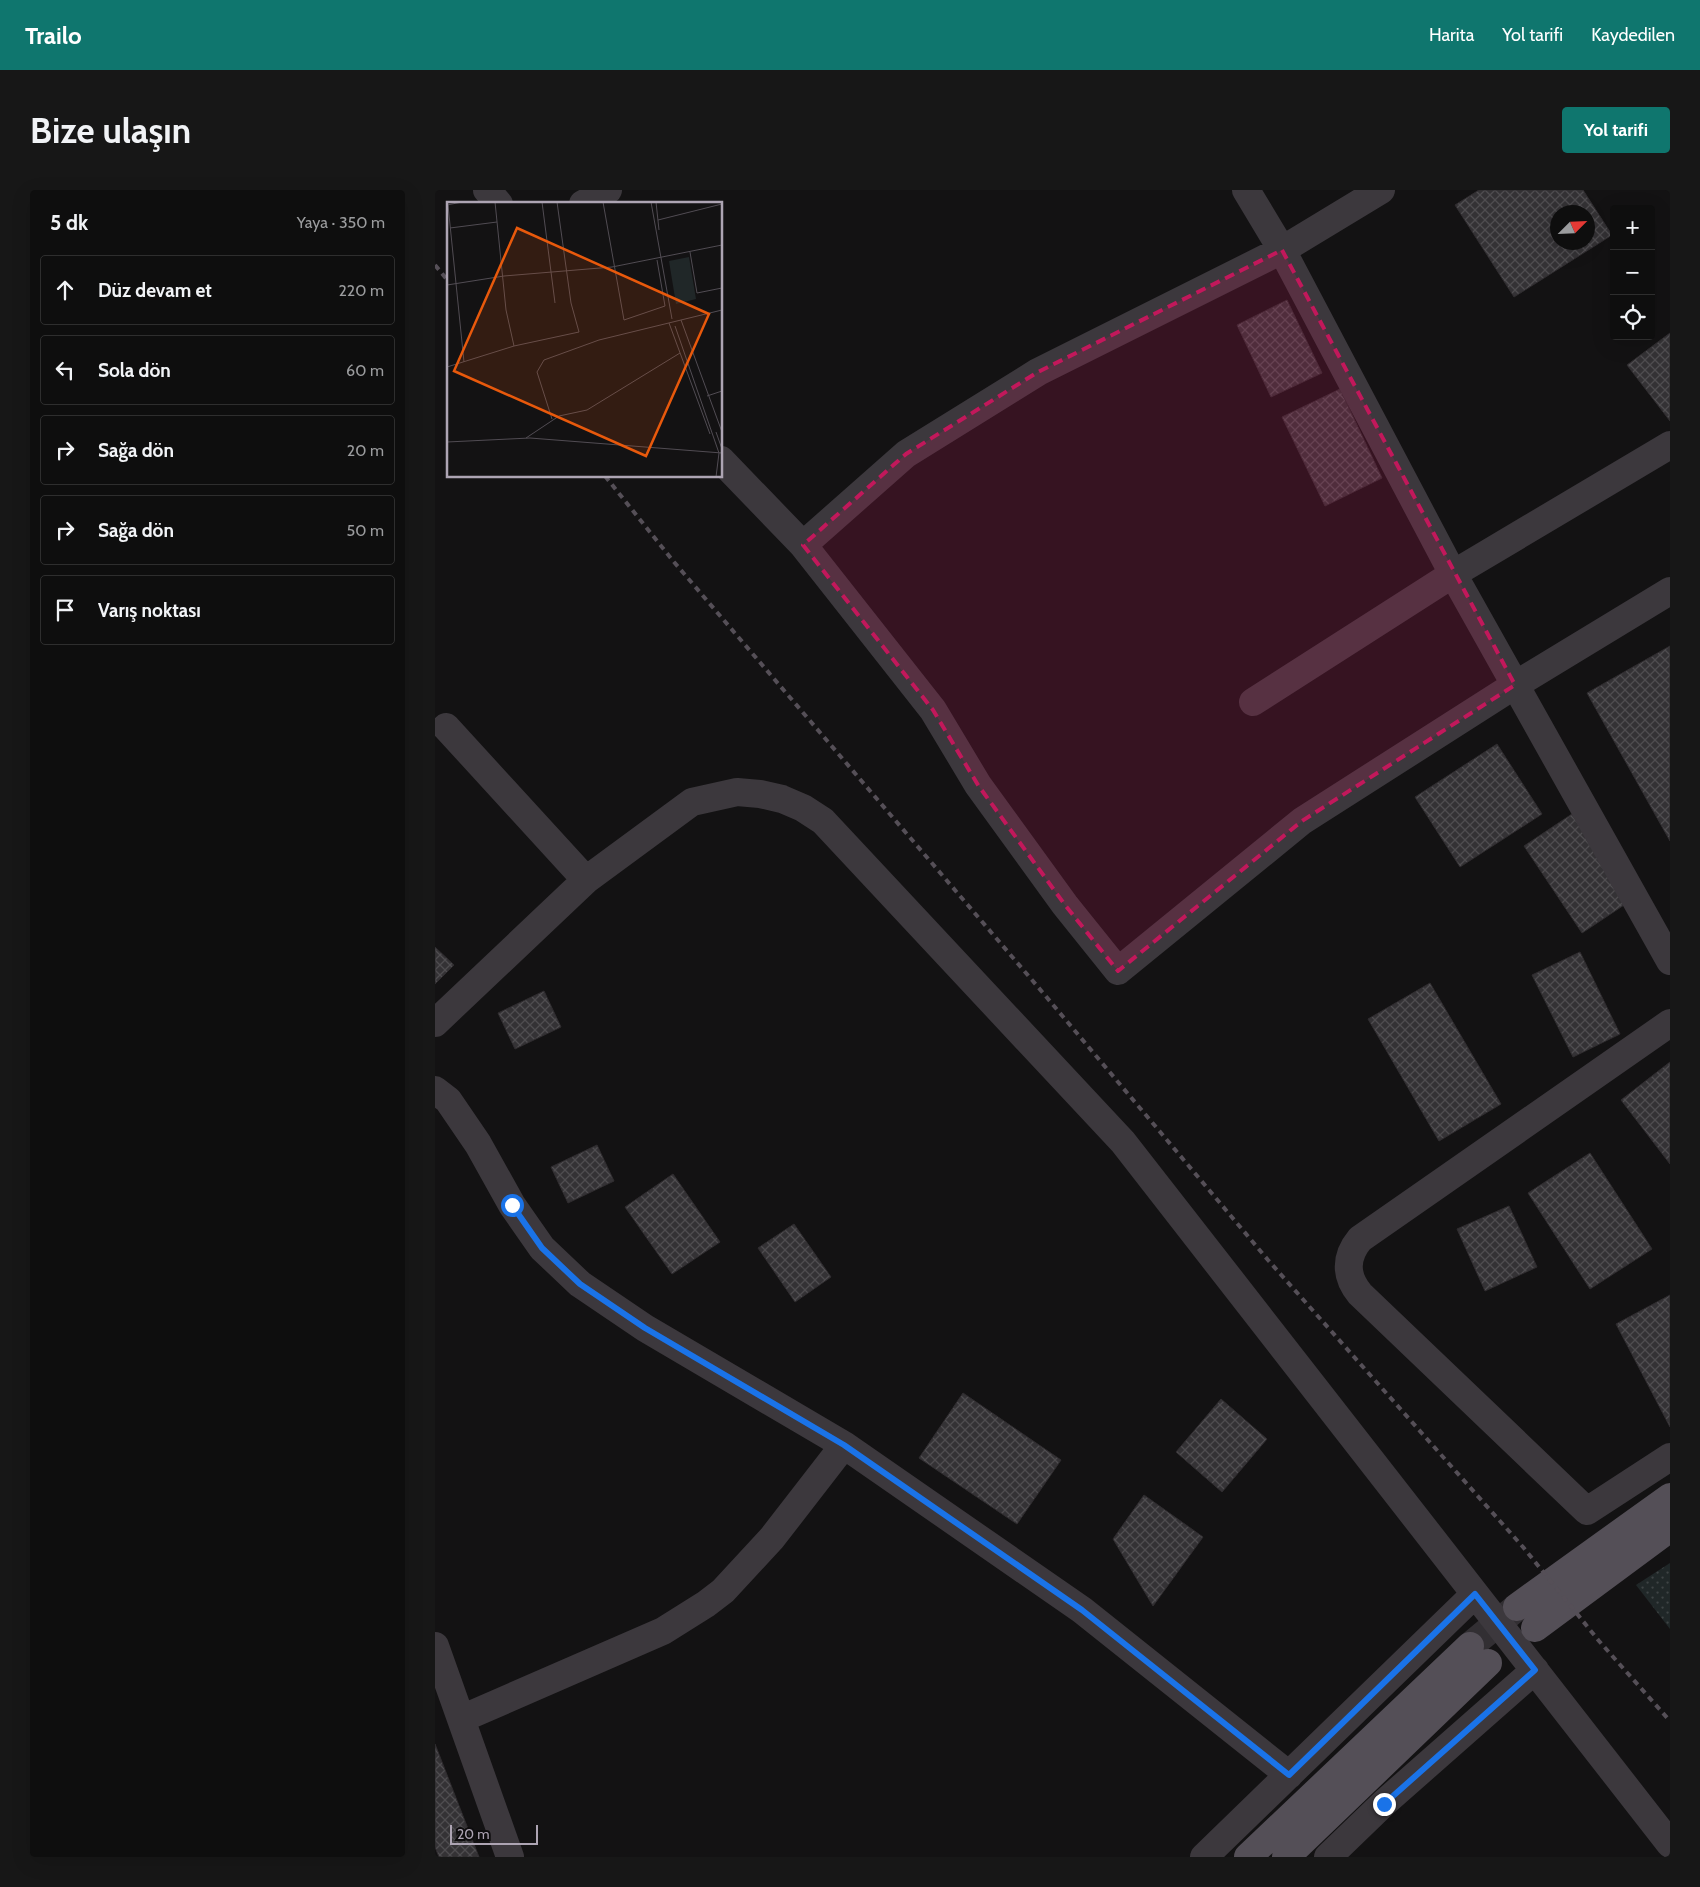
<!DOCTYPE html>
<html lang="tr">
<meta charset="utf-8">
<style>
:root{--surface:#0e0e0e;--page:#171717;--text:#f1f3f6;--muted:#9b9c9e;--line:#2e2e2e;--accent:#0f766e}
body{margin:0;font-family:Cabin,sans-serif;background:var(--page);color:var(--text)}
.controls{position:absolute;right:15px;top:15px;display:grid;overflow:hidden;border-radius:5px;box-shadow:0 5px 20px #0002}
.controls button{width:45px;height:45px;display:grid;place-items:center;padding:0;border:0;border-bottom:1px solid var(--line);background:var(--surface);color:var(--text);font:25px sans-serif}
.compass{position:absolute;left:1115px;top:15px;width:45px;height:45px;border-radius:50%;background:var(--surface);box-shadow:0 5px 20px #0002;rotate:66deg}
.scale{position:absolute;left:15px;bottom:12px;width:88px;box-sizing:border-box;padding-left:5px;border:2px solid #ada4b3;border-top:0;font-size:14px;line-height:18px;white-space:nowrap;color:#ada4b3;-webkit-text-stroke:4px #0e0d0e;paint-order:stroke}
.stop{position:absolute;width:15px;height:15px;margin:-11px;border:4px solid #1a73e8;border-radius:50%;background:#fff}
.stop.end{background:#1a73e8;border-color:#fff;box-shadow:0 1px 5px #0008}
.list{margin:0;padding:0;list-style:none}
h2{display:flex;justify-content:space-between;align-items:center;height:65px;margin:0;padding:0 20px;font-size:21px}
h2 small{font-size:16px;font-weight:400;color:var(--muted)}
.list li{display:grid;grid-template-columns:32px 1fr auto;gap:15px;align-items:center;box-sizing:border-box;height:70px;margin:0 10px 10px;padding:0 10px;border:1px solid var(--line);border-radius:5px}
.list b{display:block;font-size:19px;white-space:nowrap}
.list em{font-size:16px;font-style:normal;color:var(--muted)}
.icon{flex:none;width:28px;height:28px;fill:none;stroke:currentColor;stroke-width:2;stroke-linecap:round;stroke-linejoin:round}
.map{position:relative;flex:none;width:1235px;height:1667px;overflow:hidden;border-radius:5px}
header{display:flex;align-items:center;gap:30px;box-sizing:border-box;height:70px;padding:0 25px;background:var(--accent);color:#fff}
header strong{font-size:24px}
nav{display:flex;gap:28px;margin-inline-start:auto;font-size:18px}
.intro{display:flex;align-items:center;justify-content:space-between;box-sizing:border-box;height:120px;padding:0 30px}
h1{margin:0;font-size:35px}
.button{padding:12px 22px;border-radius:5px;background:var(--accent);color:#fff;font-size:18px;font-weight:700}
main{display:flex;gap:30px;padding:0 30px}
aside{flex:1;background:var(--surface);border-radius:5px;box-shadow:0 5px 20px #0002}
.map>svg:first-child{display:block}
</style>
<header>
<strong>Trailo</strong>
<nav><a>Harita</a><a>Yol tarifi</a><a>Kaydedilen</a></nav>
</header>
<div class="intro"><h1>Bize ulaşın</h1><a class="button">Yol tarifi</a></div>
<main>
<aside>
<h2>5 dk<small>Yaya · 350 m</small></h2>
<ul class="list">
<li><svg class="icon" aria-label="ahead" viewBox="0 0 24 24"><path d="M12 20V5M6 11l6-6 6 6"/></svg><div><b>Düz devam et</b></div><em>220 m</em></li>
<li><svg class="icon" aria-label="left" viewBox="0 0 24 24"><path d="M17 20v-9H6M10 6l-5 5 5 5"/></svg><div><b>Sola dön</b></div><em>60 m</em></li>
<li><svg class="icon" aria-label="right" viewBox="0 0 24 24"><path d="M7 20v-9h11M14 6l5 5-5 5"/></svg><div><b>Sağa dön</b></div><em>20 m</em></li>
<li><svg class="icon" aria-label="right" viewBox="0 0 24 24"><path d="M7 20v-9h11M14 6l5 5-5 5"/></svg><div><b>Sağa dön</b></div><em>50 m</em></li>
<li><svg class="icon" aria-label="arrive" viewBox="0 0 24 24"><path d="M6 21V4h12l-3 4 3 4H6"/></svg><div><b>Varış noktası</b></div></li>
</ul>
</aside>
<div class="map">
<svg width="1235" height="1667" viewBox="0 0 1235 1667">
<defs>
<pattern id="grass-dots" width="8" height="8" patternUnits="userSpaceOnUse" patternTransform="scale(1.25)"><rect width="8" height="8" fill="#202728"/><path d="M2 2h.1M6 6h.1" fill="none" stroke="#3e4345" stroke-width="1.8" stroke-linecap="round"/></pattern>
<pattern id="building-cross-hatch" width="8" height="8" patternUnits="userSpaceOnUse" patternTransform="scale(1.25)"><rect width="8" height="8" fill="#343235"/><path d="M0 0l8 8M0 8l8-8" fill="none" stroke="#4f4d50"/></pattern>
</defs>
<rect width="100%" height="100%" fill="#131213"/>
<path fill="url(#grass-dots)" d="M1235 1373V1439L1201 1395Z"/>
<path fill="url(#building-cross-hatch)" stroke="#2f2c2f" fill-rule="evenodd" d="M1044 0H1148L1177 45 1079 107 1020 15ZM1122 22H1152V52H1122Z
M852 110 887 183 836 207 802 135Z
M1235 143V231L1192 175Z
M905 199 947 288 890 316 847 227Z
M1235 456V651L1152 503Z
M1062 554 1107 624 1025 677 980 607Z
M1137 624 1195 711 1147 743 1089 656Z
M0 757 19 775 0 794Z
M1145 762 1185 844 1138 867 1097 785Z
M995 793 1066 914 1004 951 933 829Z
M109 801 126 837 80 859 63 823Z
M1235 872V974L1186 910Z
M162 955 179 991 133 1013 116 977Z
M1155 963 1217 1059 1155 1099 1093 1003Z
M238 984 285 1052 237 1084 190 1017Z
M1074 1016 1102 1077 1050 1101 1022 1039Z
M359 1034 396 1087 360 1112 323 1058Z
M1235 1105V1237L1181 1134Z
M528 1203 626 1270 582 1334 484 1268Z
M786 1209 832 1249 787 1302 741 1262Z
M709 1305 768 1347 718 1416 678 1349Z
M0 1554 44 1667H4L0 1657Z"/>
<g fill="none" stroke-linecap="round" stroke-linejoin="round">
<path stroke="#322f33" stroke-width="28" stroke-dasharray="28 14" stroke-linecap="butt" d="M1035 1456 1081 1418"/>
<path stroke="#3c383d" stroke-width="28" d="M52 0 64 14
M811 0 847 60 1018 384 1235 771
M148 14 173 0
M286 270 368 355 498 520 543 595 630 715 683 781 867 631 1080 495 1235 401
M368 355 471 264 603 182 847 60 946 0
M818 512 1018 384 1235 255
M11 537 151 690
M0 833 151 690 257 612 302 602 325 604 347 609 368 618 388 631 688 952 1235 1654
M1235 833 925 1049C910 1067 910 1086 925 1104L1152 1321 1235 1267
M0 900 13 910 43 954 77 1015 107 1058 145 1094 210 1138 409 1255 647 1420 854 1585
M0 1456 75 1667
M26 1529 228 1441 271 1414 288 1401 337 1348 409 1255
M769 1667 1040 1404
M893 1667 949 1613 1100 1480"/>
<path stroke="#544f57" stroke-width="28" d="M1082 1417 1235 1307
M1100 1438 1235 1338
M813 1667 1035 1456
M851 1667 1053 1473"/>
<path stroke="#554f57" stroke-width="4" stroke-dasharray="6 5" stroke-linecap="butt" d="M0 75 14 92
M170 286 239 372 603 797 833 1070 1088 1357 1164 1451 1235 1531"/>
</g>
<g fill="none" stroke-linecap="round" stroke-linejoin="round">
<path stroke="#1a73e8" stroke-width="6" d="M77 1015 107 1058 145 1094 210 1138 409 1255 647 1420 854 1585 1040 1404 1100 1480 949 1614"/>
</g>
<path fill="#c2185b" fill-opacity="0.2" stroke="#c2185b" stroke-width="4" stroke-dasharray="10 6" stroke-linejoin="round" d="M847 60 1080 495 867 631 683 781 630 715 543 595 498 520 368 355 471 264 603 182Z"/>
<g transform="translate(12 12)">
<rect width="275" height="275" fill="#131213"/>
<path d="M242 55 249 97 229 102 222 59Z" fill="#202728"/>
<path fill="none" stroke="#514c53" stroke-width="1" d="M48 0 59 108 67 144M95 0 108 101M156 0 177 118 218 104 210 58M204 0 225 117M209 0 212 28M0 3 15 0M1 3 17 160M211 18 275 2M3 26 50 20M243 50 250 91 275 86M0 83 57 74 165 65 275 43M234 118 275 230M222 121 263 232M228 124 272 251 269 275M0 165 67 144 132 130 124 101 110 0M260 194 275 189M105 217 90 170 97 158 152 138 275 108M269 230 275 247M79 236 112 214 140 208 233 151M0 240 83 236 275 251"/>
<path fill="#e8590c" fill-opacity="0.15" stroke="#e8590c" stroke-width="2.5" d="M70 26 262 112 199 254 7 169Z"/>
<rect width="275" height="275" fill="none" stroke="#ada4b3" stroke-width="2.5"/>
</g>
</svg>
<div class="controls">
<button>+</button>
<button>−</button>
<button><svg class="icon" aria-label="locate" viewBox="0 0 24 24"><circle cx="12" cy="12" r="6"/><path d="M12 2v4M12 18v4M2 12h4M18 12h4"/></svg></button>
</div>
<svg class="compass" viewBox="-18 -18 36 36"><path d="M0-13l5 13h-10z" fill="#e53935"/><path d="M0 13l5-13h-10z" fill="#9b9c9e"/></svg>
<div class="scale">20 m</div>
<div class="stop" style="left:77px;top:1015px"></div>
<div class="stop end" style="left:949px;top:1614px"></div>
</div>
</main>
